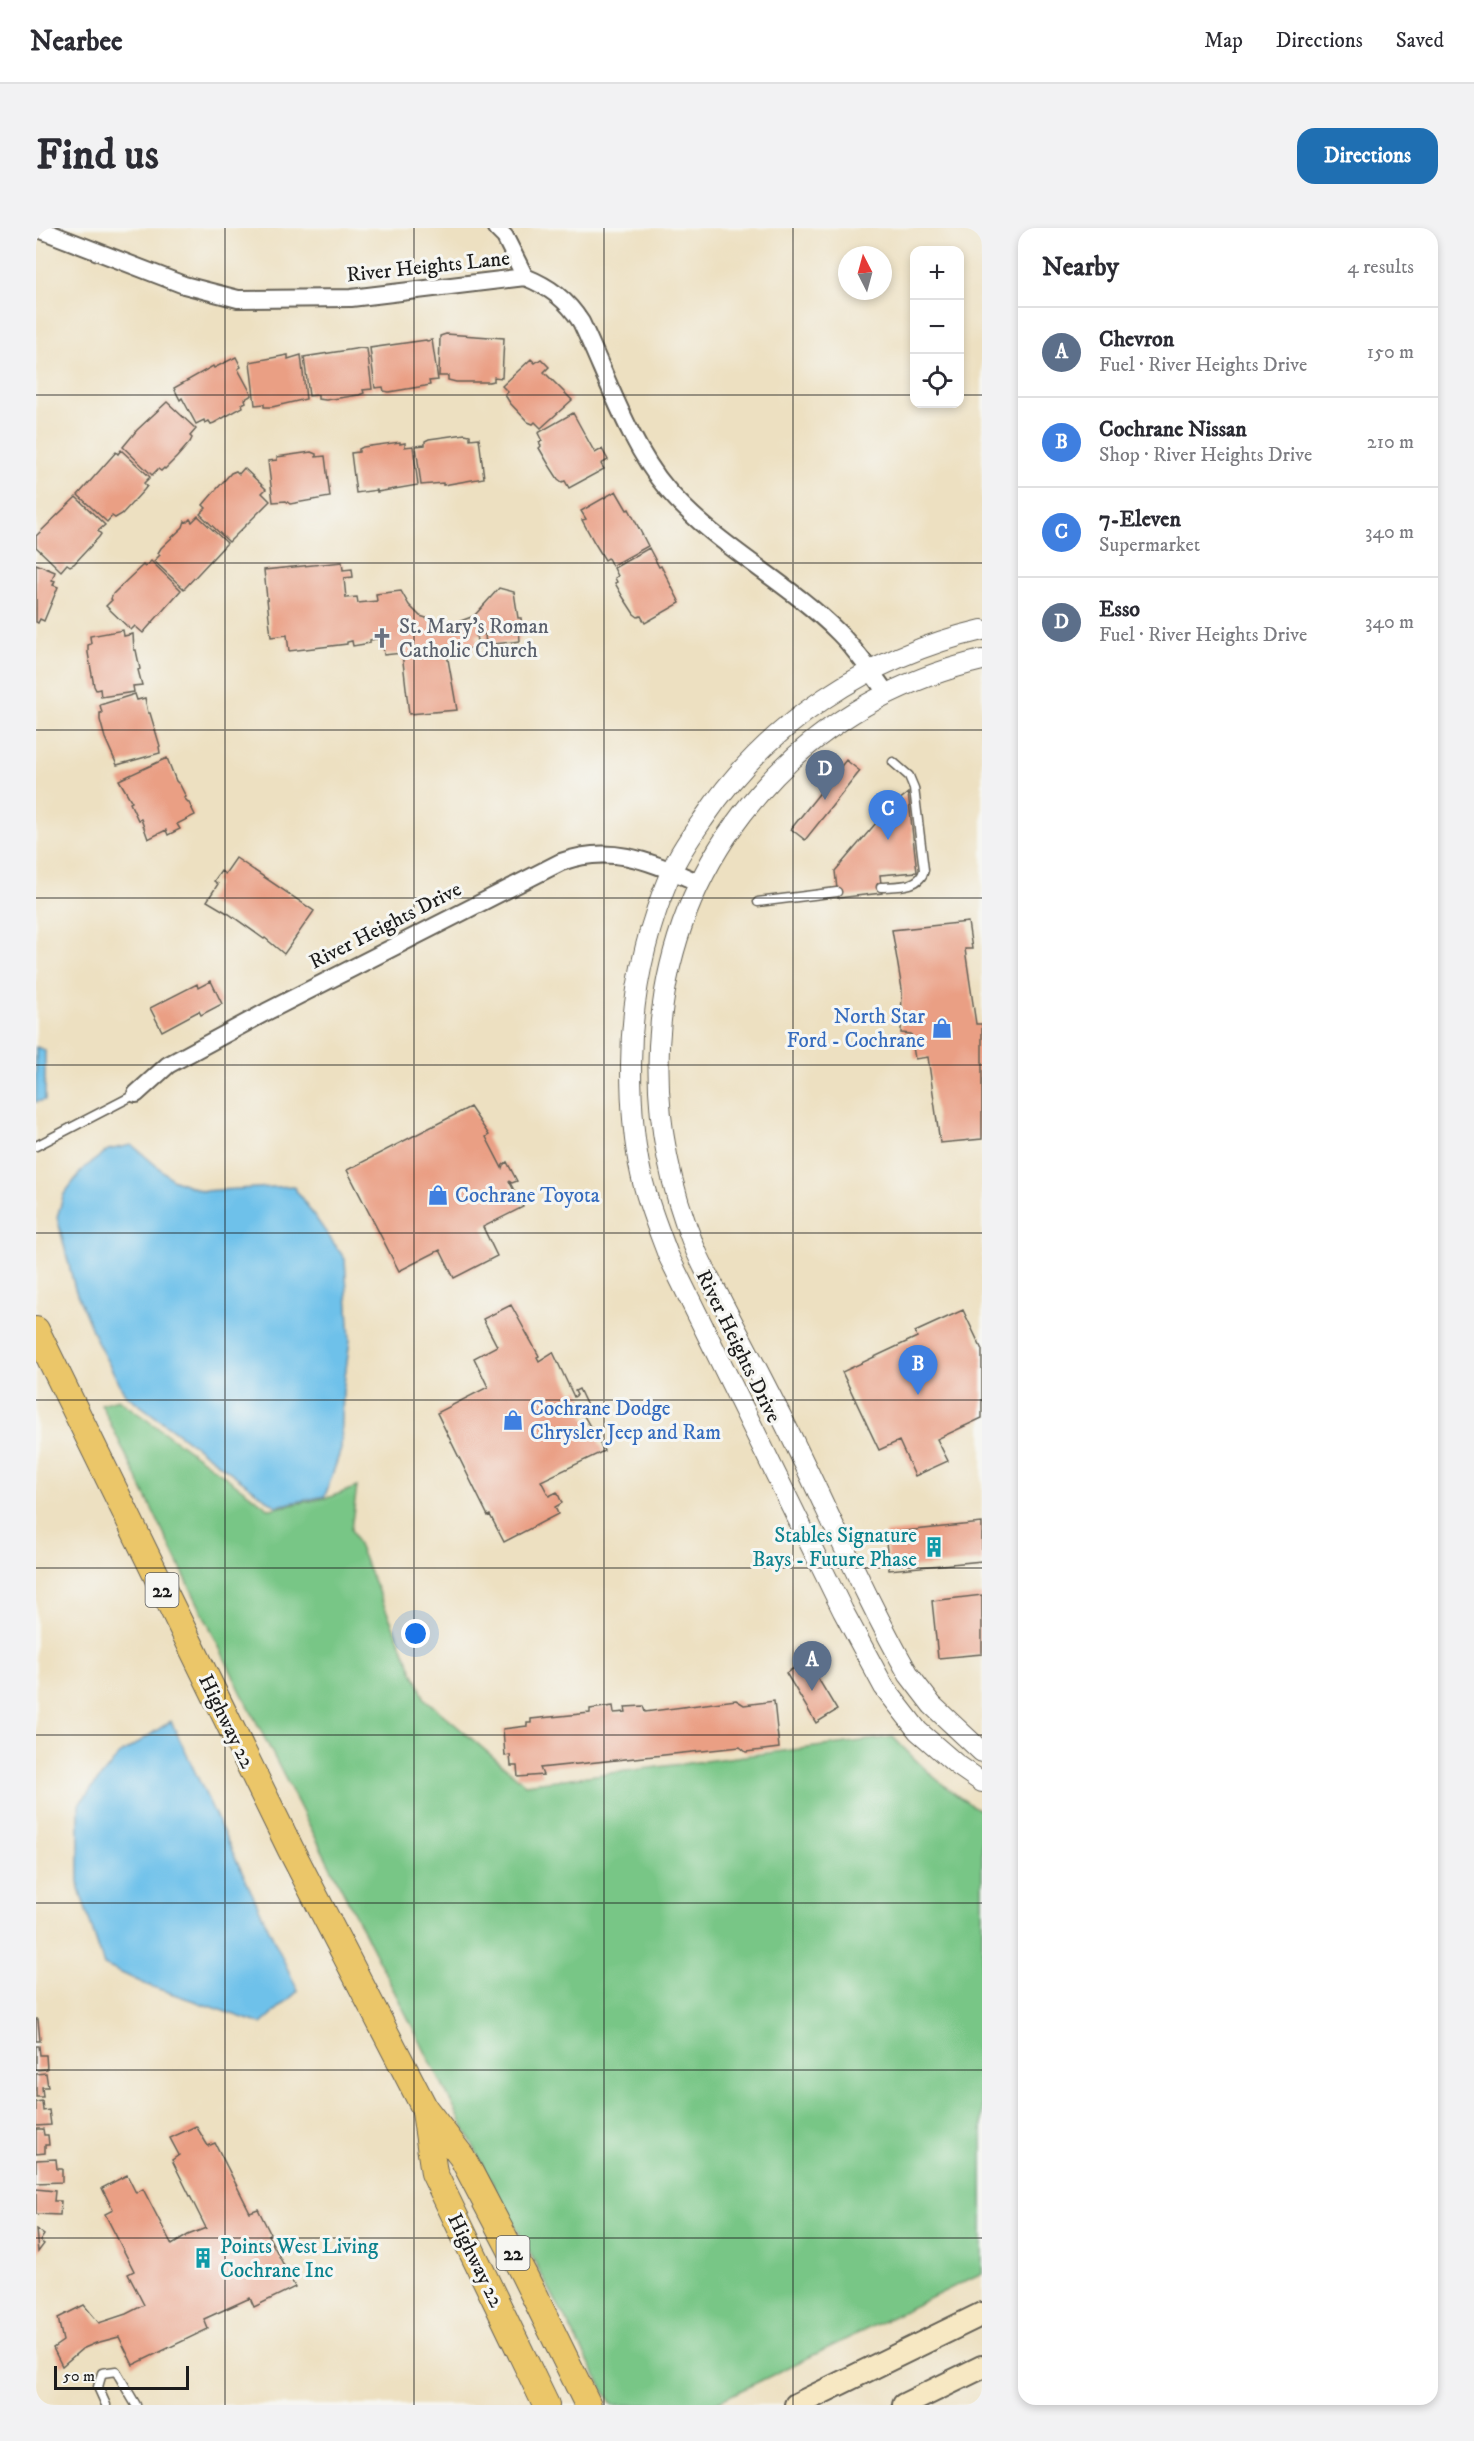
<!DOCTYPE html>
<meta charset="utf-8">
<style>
:root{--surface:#fff;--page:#f2f2f3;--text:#2b2b33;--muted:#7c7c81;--line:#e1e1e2;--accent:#1f6fb2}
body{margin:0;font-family:"IM FELL DW Pica",serif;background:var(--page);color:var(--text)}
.controls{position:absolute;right:18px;top:18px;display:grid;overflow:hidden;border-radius:12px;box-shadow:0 3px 9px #0003}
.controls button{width:54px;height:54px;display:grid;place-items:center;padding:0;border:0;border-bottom:2px solid var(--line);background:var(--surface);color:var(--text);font:30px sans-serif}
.compass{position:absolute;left:802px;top:18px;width:54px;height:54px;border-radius:50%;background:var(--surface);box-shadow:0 3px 9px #0003;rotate:354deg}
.scale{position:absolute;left:18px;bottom:15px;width:135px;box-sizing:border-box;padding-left:6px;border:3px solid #1c1c1c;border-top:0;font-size:16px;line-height:21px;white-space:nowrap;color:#1c1c1c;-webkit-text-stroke:4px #f6f6f2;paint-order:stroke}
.you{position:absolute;left:380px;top:1406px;width:21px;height:21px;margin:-15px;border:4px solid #fff;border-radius:50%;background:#1a73e8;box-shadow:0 0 0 9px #1a73e833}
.badge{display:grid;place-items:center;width:39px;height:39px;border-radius:50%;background:var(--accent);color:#fff;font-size:20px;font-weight:700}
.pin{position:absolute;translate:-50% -50px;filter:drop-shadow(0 2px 3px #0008)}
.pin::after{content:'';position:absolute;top:32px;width:21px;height:18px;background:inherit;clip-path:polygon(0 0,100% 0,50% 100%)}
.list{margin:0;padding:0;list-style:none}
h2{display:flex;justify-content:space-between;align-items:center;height:78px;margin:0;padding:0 24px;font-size:26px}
h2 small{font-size:20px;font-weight:400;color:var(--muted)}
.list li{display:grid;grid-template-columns:39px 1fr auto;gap:18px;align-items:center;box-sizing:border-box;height:90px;padding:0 24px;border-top:2px solid var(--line)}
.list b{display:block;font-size:22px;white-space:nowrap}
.list p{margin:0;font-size:20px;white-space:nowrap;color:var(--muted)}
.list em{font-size:20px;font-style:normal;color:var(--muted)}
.icon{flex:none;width:33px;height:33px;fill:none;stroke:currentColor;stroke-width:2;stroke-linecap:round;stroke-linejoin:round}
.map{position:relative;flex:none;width:946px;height:2177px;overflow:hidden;border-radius:18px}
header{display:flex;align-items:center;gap:36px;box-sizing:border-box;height:84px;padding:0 30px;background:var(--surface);border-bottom:2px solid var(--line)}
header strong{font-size:28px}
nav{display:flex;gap:33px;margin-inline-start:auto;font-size:21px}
.intro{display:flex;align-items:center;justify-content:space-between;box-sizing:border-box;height:144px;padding:0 36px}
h1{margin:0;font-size:42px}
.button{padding:15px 27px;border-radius:18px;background:var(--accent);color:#fff;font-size:21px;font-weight:700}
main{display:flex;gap:36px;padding:0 36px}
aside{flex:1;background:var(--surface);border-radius:18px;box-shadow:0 3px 9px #0003}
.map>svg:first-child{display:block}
</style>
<header>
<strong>Nearbee</strong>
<nav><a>Map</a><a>Directions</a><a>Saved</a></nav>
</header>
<div class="intro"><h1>Find us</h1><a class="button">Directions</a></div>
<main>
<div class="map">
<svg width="946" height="2177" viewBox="0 0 946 2177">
<rect width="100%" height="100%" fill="#f6f6f2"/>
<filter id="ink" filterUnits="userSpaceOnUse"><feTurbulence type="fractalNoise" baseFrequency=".0167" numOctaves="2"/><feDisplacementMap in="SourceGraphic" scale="12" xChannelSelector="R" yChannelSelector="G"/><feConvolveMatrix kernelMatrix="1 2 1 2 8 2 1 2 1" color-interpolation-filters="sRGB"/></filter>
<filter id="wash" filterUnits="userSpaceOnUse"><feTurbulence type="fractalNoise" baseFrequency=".008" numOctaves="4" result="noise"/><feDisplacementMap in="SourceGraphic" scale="24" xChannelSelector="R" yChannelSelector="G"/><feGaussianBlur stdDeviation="1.35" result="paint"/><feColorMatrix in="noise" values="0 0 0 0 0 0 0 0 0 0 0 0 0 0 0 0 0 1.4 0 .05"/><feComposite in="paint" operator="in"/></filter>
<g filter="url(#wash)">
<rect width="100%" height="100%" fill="#ede0c1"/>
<path fill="#78c686" stroke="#4a7151" stroke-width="1.5" d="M82 1171 234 1281 294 1269 321 1259 315 1301 389 1471 489 1556 857 1509C884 1537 912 1565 946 1583V2045L675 2177H576L462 1966 205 1464 65 1176Z"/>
<path fill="#6ec1ea" stroke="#456e83" stroke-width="1.5" d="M0 819 9 822V872L0 874Z
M96 917 136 951 166 963 257 958 309 1031 314 1112 307 1163 305 1221 289 1268 240 1278 89 1166 61 1114 39 1061 21 989 28 966 47 941 72 922Z
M135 1493 262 1763 225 1796 111 1757 68 1737 43 1661V1576L83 1527Z"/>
<g id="blocks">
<path fill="#ea9f84" d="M410 106 468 110 466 150 458 149V153L453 154H420L412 152V148H403L404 108Z
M390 112 391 113 396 112 402 152 393 153 394 157 389 158 353 164 348 163 347 159 339 160 334 120Z
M325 120 331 121 336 161 327 162 328 165 323 167 290 172 282 171V167L273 168 268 129Z
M252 127V131L265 127 270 171 236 179H228V176L219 177 214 134Z
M200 129 205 139 202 141 216 167 209 171 210 174 206 176 207 179 178 195 175 196 173 193 169 195 168 192 160 196 146 170 144 172 138 160 177 138 178 140Z
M495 131 499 135 505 131 513 139 508 144 536 172 505 200 499 194 497 196 492 194 474 175 469 167 472 164 466 158Z
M131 174 160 201 154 208 156 210 154 214 141 229 129 241 128 240 125 243 122 241 116 247 87 219 101 202Z
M537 185 559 225 566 221 572 232 565 236 568 241 533 260 529 253 526 254 522 251 513 237 503 220 505 218 503 214 506 213 502 205Z
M429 206 434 207V211L443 210 448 250 407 257V255L385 257 380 218 389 217V213L393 211Z
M364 214V216L369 215V219L377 218 382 257 341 264V262L320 265 315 225 323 224V221L327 219Z
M85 222 114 249 108 255 111 258 108 262 86 286 79 290 76 288 71 294 42 267 80 224 82 226Z
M275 224 280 226V229L289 228 294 269 254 276 250 273 237 274 232 233 241 232V229Z
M208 240 230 261 226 265 234 273 193 314 164 286 170 280 167 277 172 271 195 245 200 243 203 246Z
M580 263 591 282 593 281 612 318 576 338 572 330 569 332 558 314 546 292 550 291 545 283Z
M40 269 69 297 62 303 65 306 63 309 38 336 34 338 31 336 25 343 0 319V308Z
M162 288 191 315 148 361 118 333 124 327 122 325 125 320 147 299 149 293 151 294 154 291 156 294Z
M613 320 623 339 625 338 644 375 609 395 605 388 602 389 598 386 587 369 579 355 581 354 579 350 582 348 578 340Z
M115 333 145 362 107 405 99 398 95 402 70 378 76 372 75 371 77 366 91 352 107 337 109 339Z
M306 334 307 342 316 341 317 349 308 350 310 370 321 369 322 375 341 373 340 366 365 363 373 377 384 388 406 395 422 394 438 388 463 360 478 364 482 390H485L486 401 483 402 484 413 450 417 449 406 440 407 442 420 416 423V420H410L421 482 373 486 366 425 348 427 346 410 334 412V415L317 418 316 413 311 414V416L253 423 251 407 235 409 228 342Z
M0 336 19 344 16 352 19 353 17 357 22 359 8 393 4 391 2 395 0 394Z
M87 402 88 408 97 406 98 422H100L104 441 102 442 106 457 97 458 98 464 65 469 64 461 60 462 58 458 52 425V417L55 416 54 408Z
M99 466 101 472 109 470 112 485H114L124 518 123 519 124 525 81 537 69 510 64 492V485H66L64 477Z
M131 530 140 553 144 557 150 569 148 570 153 575 159 587 141 596 144 601 132 607 130 602 112 611 105 591 102 592 94 575 96 574 83 552Z
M810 532 824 543 769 612 755 601Z
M872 565 881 644 844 647 846 665 802 670 799 643 852 581Z
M200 630 278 683 248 726 229 710 228 711 193 686 171 673 182 656 178 653 185 643 189 646Z
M932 694 936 721H929L940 796H946V911L904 915 892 829 879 831 875 806 865 805 866 761 856 702Z
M175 753 186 776 165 787 163 783 126 803 114 780 161 756 162 760Z
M434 879 453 907 450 909 466 940 467 937 471 934 481 953 476 955 473 953 487 979 447 999 461 1028 418 1050 404 1022 363 1043 311 942Z
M475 1077 503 1128 501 1129 503 1133 517 1124 538 1169 541 1167 539 1163 543 1161 552 1180 548 1182 546 1177 543 1179 568 1223 505 1253 513 1268 521 1264 526 1275 519 1279 522 1286 468 1314 454 1287 452 1288 401 1185 452 1159 438 1130 461 1118 447 1091Z
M927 1082 946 1122V1190L901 1211 912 1233 879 1248 863 1213 843 1222 806 1144 881 1109 879 1104Z
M946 1295V1333L853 1342 849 1305Z
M946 1367V1426L902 1430 896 1373Z
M771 1432 801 1482 780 1495 750 1445Z
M700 1472 708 1477 738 1473 743 1520 710 1524 704 1519 504 1540 507 1547 482 1549 481 1538H475L474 1527 469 1528 467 1501 491 1498V1495H495V1491L554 1485V1481L577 1478 578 1485 590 1484 589 1479 607 1478 609 1484Z
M0 1791H2L4 1813H0Z
M0 1818H3L4 1827H10L11 1841 0 1842Z
M10 1845 12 1859H6L7 1869H0V1846Z
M6 1873 7 1883 13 1882 15 1897 0 1898V1874Z
M160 1898 172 1918 179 1915 214 1984 222 1981 234 2005 232 2007 259 2059 218 2079 214 2070 168 2091 172 2101 97 2137 83 2109 60 2115 46 2121 26 2138 17 2120 27 2113 22 2090 48 2077 63 2095 90 2086 108 2077 92 2046 98 2043 69 1986 77 1982 66 1960 91 1947 100 1965 107 1961 136 2017 152 2007 170 2000 136 1932 143 1927 134 1910Z
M0 1901H7L8 1907H12L13 1917H9V1925L0 1926Z
M20 1931 21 1941H26V1954L0 1955V1932Z
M0 1961 19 1963 18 1973H25L24 1987 0 1986Z
M0 2001 8 2007 4 2013 8 2016 2 2024Z"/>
</g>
</g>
<g filter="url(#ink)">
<use href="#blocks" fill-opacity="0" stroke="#656156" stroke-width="1.5"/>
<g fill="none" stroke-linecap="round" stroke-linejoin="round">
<g stroke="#656156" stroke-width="11">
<path id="service" d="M845 659C861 658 884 660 888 642L878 560 873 548 857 534
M722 674 801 664
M0 918 100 866
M70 2177 62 2159 66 2145 80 2143 100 2177"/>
</g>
<g stroke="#656156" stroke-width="20">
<path id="minor" d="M0 0 148 57 202 71 315 70 489 49C514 59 531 72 545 94 570 146 594 218 631 261 680 318 750 352 803 405 821 423 836 445 851 466
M460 0 469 9 489 49
M100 866 132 837 230 784 525 634C577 615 616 635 664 655"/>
</g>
<g stroke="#656156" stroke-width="22">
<path id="tertiary" d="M946 402C834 428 732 495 668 590 656 607 643 625 635 644 609 705 595 772 595 838 595 874 597 911 605 946 611 974 622 1000 632 1027L807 1383 848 1459 882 1503 920 1536 946 1554
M946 432C849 455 768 506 707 585 611 710 600 874 658 1018 666 1038 678 1058 688 1078 710 1120 732 1162 753 1204 793 1285 829 1369 873 1447L896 1477 946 1524"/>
</g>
<g stroke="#656156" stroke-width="26">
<path id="secondary" d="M760 2177 946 2086
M868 2177 946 2139"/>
</g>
<g stroke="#656156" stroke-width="28">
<path id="primary" d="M0 1102 255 1622 389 1881 426 1929 488 2047 552 2177
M389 1884 398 1945 510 2177"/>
</g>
<use href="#service" stroke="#fff" stroke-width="8"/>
<use href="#minor" stroke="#fff" stroke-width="16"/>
<use href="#tertiary" stroke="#fff" stroke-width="20"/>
<use href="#secondary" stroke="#f7e8c3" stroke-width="22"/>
<use href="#primary" stroke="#ebc669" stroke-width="26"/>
</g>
</g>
<path fill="none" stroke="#1c1c1c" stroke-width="1.5" stroke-opacity="0.55" d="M189 0V2177M378 0V2177M568 0V2177M757 0V2177M0 167H878M924 167H946M0 335H946M0 502H946M0 670H946M0 837H946M0 1005H946M0 1172H946M0 1340H946M0 1507H946M0 1675H946M0 1842H946M0 2010H946"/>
<defs>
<g id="church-bare" transform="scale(1.62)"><path d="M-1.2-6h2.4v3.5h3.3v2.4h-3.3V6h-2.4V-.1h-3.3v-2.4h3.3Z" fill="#6b7280" stroke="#f6f6f2" stroke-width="2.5" paint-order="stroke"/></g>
<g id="shop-bare" transform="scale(1.62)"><path d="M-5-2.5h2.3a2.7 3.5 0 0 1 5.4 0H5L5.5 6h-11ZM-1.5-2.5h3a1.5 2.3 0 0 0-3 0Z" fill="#3f7fe0" stroke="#f6f6f2" stroke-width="2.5" paint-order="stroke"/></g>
<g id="building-bare" transform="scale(1.62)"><path d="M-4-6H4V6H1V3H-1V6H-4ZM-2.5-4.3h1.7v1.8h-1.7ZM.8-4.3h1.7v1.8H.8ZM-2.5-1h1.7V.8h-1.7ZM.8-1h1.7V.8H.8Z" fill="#0f9aa8" stroke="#f6f6f2" stroke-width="2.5" paint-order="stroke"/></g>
</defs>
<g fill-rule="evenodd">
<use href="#church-bare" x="346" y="410"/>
<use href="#shop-bare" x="906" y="800"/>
<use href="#shop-bare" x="402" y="967"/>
<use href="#shop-bare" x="477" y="1192"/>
<use href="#building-bare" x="898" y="1319"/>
<use href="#building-bare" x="167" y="2030"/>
</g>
<g text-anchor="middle" stroke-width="6" stroke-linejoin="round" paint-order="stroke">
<g fill="#f6f6f2" stroke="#5d5d5c" stroke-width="1.5">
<rect x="109.5" y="1345" width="33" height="34" rx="4.5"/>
<rect x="460.5" y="2008" width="33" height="34" rx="4.5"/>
</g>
<g font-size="20" font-weight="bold" fill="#1c1c1c">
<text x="126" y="1369">22</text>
<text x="477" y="2032">22</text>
</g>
<g font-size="21" fill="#1c1c1c" stroke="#f6f6f2">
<text transform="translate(392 38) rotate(-6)" y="7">River Heights Lane</text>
<text transform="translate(349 697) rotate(-27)" y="7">River Heights Drive</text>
<text transform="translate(703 1118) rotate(64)" y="7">River Heights Drive</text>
<text transform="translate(191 1493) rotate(64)" y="7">Highway 22</text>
<text transform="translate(440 2032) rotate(64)" y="7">Highway 22</text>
</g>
<g font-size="21" fill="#5b616d" stroke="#f6f6f2" text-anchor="start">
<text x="363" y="405">St. Mary's Roman<tspan x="363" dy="24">Catholic Church</tspan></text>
</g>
<g font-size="21" fill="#366cbe" stroke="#f6f6f2" text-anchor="start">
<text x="889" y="795" text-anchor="end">North Star<tspan x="889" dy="24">Ford - Cochrane</tspan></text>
<text x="419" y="974">Cochrane Toyota</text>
<text x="494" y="1187">Cochrane Dodge<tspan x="494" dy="24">Chrysler Jeep and Ram</tspan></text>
</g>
<g font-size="21" fill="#0d838f" stroke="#f6f6f2" text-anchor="end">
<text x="881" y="1314">Stables Signature<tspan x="881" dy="24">Bays - Future Phase</tspan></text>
<text x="184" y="2025" text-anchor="start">Points West Living<tspan x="184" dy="24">Cochrane Inc</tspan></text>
</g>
</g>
</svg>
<div class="controls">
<button>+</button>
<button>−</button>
<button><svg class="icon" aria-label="locate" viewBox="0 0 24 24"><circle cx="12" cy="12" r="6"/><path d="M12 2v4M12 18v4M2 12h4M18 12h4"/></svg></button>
</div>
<svg class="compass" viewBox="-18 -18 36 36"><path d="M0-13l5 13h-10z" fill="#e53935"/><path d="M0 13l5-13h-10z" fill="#7c7c81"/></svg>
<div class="scale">50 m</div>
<div class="you"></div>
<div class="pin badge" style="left:776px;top:1463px;background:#5c6f8a">A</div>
<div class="pin badge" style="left:882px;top:1167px;background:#3f7fe0">B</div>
<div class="pin badge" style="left:852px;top:612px;background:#3f7fe0">C</div>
<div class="pin badge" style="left:789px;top:572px;background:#5c6f8a">D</div>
</div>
<aside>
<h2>Nearby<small>4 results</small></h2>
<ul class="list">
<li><span class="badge" style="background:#5c6f8a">A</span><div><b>Chevron</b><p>Fuel · River Heights Drive</p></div><em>150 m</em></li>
<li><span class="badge" style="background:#3f7fe0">B</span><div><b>Cochrane Nissan</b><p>Shop · River Heights Drive</p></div><em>210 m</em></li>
<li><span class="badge" style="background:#3f7fe0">C</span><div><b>7-Eleven</b><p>Supermarket</p></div><em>340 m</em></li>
<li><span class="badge" style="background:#5c6f8a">D</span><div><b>Esso</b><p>Fuel · River Heights Drive</p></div><em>340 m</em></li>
</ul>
</aside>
</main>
